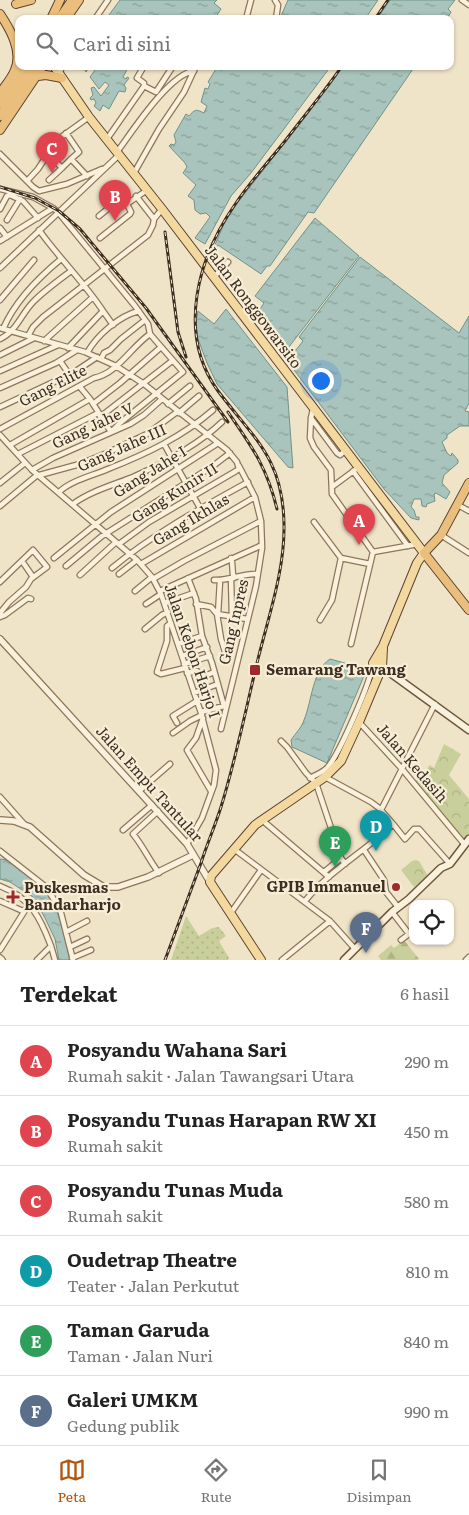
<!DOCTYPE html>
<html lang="id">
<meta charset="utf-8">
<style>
:root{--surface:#fff;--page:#f6f6f6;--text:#222;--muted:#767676;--line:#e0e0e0;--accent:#b45309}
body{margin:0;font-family:Literata,serif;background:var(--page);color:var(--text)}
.controls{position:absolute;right:15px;bottom:15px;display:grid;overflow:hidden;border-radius:10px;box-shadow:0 1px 4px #0004}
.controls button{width:45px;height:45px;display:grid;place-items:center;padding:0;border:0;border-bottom:1px solid var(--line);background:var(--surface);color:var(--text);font:25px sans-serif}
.you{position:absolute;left:320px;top:380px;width:18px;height:18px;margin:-12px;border:4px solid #fff;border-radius:50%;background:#1a73e8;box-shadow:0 0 0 8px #1a73e833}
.badge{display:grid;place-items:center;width:32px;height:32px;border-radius:50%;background:var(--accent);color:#fff;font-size:16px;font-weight:700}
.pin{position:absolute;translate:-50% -41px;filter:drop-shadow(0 1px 2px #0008)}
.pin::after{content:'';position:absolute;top:26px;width:18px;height:15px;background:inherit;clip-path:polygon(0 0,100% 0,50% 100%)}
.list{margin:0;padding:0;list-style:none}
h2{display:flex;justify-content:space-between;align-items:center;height:65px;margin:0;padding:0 20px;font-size:21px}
h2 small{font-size:16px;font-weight:400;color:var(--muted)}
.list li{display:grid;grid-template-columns:32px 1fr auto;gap:15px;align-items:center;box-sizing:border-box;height:70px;padding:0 20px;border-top:1px solid var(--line)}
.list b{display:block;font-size:19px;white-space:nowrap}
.list p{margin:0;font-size:16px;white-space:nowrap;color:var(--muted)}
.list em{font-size:16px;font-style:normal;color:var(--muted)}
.icon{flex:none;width:28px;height:28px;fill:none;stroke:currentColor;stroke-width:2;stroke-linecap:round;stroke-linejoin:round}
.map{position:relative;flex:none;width:469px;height:960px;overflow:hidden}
.search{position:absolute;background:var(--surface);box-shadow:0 1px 4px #0004;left:15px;right:15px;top:15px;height:55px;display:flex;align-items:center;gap:12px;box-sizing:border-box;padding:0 18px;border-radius:10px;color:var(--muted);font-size:19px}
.sheet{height:485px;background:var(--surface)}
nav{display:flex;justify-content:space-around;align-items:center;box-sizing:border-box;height:70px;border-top:1px solid var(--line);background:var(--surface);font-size:14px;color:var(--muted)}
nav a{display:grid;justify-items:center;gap:2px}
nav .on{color:var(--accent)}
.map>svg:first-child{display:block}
</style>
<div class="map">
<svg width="469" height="960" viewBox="0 0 469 960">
<defs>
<pattern id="grass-dots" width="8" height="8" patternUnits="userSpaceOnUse" patternTransform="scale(1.25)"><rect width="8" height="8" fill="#c9cf9b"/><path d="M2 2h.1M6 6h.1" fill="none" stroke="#aeb285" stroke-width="1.8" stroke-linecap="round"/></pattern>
<pattern id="forest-firs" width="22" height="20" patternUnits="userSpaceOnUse" patternTransform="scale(1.25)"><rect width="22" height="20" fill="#c9cf9b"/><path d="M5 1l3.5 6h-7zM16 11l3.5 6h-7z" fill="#aeb285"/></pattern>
<pattern id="park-crowns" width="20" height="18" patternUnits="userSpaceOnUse" patternTransform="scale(1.25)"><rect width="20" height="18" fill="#c9cf9b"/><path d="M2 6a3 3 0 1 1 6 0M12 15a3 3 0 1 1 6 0" fill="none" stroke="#aeb285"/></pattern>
<pattern id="water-ripples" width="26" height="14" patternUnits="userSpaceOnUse" patternTransform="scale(1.25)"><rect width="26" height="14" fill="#a9c4bc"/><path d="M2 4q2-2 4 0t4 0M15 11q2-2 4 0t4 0" fill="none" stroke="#8ba098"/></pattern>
</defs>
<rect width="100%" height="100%" fill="#f0e4c8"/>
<path fill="url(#grass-dots)" d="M186 916 199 936 212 928 219 927 226 936 219 941 229 958 228 960H171Z"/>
<path fill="url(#forest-firs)" d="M404 940 419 959 417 960H381L378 956 391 945 394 948Z"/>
<path fill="url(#park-crowns)" d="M444 744 461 754 449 775 469 799V838L464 843 415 782 430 765 434 768Z
M416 860 419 861 428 876 414 887 401 870 412 861Z"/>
<path fill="url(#water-ripples)" stroke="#6f938a" d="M120 0H217L214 3 221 9 216 17 217 19H106Z
M288 0H378L365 19H278L281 16Z
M390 0H455L448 9 451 12 447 19H377Z
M82 66H129L123 77 126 79 127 77 129 78 124 85 126 88 125 92 119 91 109 109 103 105 100 111 94 106 96 103 94 99 91 100 90 98 93 95 91 88 94 87 101 96 109 85 105 82 99 89 90 77 95 70 90 66 86 72Z
M227 66H331L251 173 231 196 205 244 195 238 210 217 206 213 200 214 195 210 194 200 188 196 196 185 183 173 187 167 185 163 169 146 171 144 174 145 176 142 174 135 186 114 189 116C195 109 196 109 204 113L207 106 201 102 205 88 208 89 210 84 208 82 216 69 222 70Z
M343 66H415L314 213 308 212 270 266H267L261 274 218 245 210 256 224 224 235 206 327 89Z
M315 218 359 256 285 352 256 315 264 303 255 296Z
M360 257 459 333 469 316V403L465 411 469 412V426H460L447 435V438L442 442 447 453 451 456 452 453 458 460V463L444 475 442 483 450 492 446 499 436 493 434 494 435 501 427 504 426 507 422 506 421 499H414L411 507 414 510 416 517H419V520L411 518 384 489 285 358 292 349 296 350 303 341 299 337Z
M226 309 287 387 293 468 288 467 217 384 207 363 198 339 196 323 198 311 214 324Z
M330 659 367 669 327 763 292 747 291 740C295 734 302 727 304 720 312 701 312 671 330 659Z
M0 859C8 859 14 865 21 869 57 893 61 921 70 960H59L55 939 45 918 33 897 10 882 0 879Z"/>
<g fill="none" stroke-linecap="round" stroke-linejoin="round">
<g stroke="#8d765c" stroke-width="7">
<path id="minor" d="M275 0 278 5 276 19
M462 0 469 5
M95 19 108 0
M246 19 251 0
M59 73 63 66
M144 86 156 92 173 66
M66 133 79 152 71 159
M107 139 144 86V83L137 78 144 66
M117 152C132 132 169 74 194 71
M0 154 33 187 39 191 67 184 102 169
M47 156 55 161 62 168 71 159 87 176
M134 173 159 129 184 92 196 66
M49 180 62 168
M27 181 38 169 57 140 89 117
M0 189 33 197 53 208
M136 196 154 219
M0 209 7 196 10 195 23 201 38 218
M99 216 121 198 127 204 147 190
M7 220 20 199
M0 228 7 237
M39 230C59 258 84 282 103 311L68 348
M100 238 130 214 131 212 127 204
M0 241 53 208 58 212 135 306 148 324 150 334 183 372 120 423 111 432 90 399
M0 268 119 155
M214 277 228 262
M0 300 34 260
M103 311 113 325
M0 328 85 352 116 366 144 384 227 450 237 462 239 469 236 471 149 522 119 544
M3 329C15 301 38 278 61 259
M28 336 33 327 43 317 148 235 153 225 154 219 162 209
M0 339C17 331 21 314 34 301 45 290 59 280 71 271
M44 341 93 297
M87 353C97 335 119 316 139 311
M0 355 34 338
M101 359 104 353 110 350 121 339 145 320
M60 361 69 374
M0 371 58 345
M0 388 56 363 77 350
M93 404 120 383 161 347
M168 404 190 386
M0 407 73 373 97 357
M313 409 311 418 310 438 314 447 331 470 332 494 373 552 351 644
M179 413 199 396
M100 417 172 361
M311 418 337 453 340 455 346 450
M0 429 94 378C118 373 131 347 150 334
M0 435 32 470 137 560 152 577 161 594 201 713 216 770 214 785 202 818 187 844
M164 444 200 508
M10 445 90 399 80 387
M18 454 98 413
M32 470 53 458 130 424 144 415 162 399
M353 471 408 546
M0 483 25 463
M332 487 355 470
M59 492C72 480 92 476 108 469 146 454 182 437 213 410
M73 504C91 491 113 485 133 477 164 463 197 446 222 422
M458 505 469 511
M0 506 36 476 80 464 107 453 147 434 177 412
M314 522 341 558 332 600 320 620
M441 535 469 553
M373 552 418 544
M54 558 111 512 218 443
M231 558C234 567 231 570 234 578
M341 558 370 564
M22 561 33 577
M141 564 255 497
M66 566 102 536 213 466 230 453
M112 568C153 534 201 508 248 482
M119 574 137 560
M80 575 116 542
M188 578 196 599 202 636 212 663 224 706 201 712
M231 578 232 617
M153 579 184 561 261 521
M214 580C229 581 243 573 257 574
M0 582 33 550 47 567 31 579 26 587 9 602 0 613
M135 591 152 577
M160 591 258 547 260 546 262 548
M165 603 194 593
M146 604 161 594
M196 604 211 607 217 614
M218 614 220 581
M0 617 5 615 28 598 31 599
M171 623 167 626V641L157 672 161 674 185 668
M145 629 162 615 168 612
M178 644 202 636
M182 656 207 647
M227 658 221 639 217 614 247 619
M184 664 210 656
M187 673 197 671
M205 676 214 672
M194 693 218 684
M203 718 196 738 187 750 211 791
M359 722 402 769 465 845
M177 723 173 716 197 701
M221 729 256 586 262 548 261 521 255 497 239 466
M173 733 190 721 202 715
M281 741 287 747 306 773 316 783 341 858 345 864
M310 778C315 775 322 773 327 768 339 755 371 682 373 663
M139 791 170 764
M0 797 24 824
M381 810 435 704
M158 811 133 834C143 846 149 860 159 873
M262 820 329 877
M393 824 405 839 414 829H419L450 864
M123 830 152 805
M234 849 330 921 355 949
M364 850 384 880 386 892 398 907
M0 851 46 887 60 909 73 960
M324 872 341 858
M0 886C31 898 40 917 51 946L37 960
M0 901 23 911
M305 901C330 870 366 851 393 824L379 808 371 802 325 777
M392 912 409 934 401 940
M230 914 261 870
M66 932 87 921
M51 946 55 960
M70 947 87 939
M0 950 29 904
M72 958 91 950
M282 960 330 921
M466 960 469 957"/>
</g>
<g stroke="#8d765c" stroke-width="8">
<path id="tertiary" d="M0 639 187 844 210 882
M0 820 14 821 30 827 84 875 104 887H118L148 877 193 855
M0 958 2 960"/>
</g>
<g stroke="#6f573f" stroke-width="9">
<path id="secondary" d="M382 667 469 730
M344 960 392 912 409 899 441 868 450 864 469 839"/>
</g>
<g stroke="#5b4430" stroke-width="10">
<path id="primary" d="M54 66 89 117 162 209 424 553 417 563 383 646 373 663 382 667
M261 960 210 882 211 876 255 825 325 777 341 761 359 722 382 667 383 648"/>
</g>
<g stroke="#5b4430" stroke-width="10">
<path id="trunk" d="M16 4 31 0
M0 14C10 29 23 51 15 70 12 78 5 86 0 93
M51 19 60 0
M59 19 72 0
M66 19 79 0
M55 67V66
M38 76 46 75 62 78
M0 104 26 66
M0 116 34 66
M0 130 43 66
M469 483 441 535 424 553 469 610"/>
</g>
<use href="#minor" stroke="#faf1dc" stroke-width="4.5"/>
<use href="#tertiary" stroke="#faf1dc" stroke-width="5.5"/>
<use href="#secondary" stroke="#faf1dc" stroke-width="6"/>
<use href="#primary" stroke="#f3d9a0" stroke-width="8"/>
<use href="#trunk" stroke="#eabe7c" stroke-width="8"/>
<g stroke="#3d2e20" stroke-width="3">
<path id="rail" d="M375 19 388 0
M0 187 35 198 59 211 80 229 146 308 228 422
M165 232 178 332 186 357
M228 412C252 447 267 467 277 509
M165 960C177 928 189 895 201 863 207 844 215 826 221 807 236 759 246 708 258 659 269 615 285 569 284 524 283 458 254 439 218 391 176 333 198 257 236 203 251 181 269 161 285 141 304 116 324 92 342 66"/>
</g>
<use href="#rail" stroke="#f7eed8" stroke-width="1" stroke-dasharray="4" stroke-linecap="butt"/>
</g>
<g fill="#9e2a2b" stroke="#f7eed8" stroke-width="2">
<rect x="249" y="664" width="12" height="12" rx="2.5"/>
<circle cx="396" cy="887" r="5"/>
<path d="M10.5 889.5h5v5h5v5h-5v5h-5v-5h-5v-5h5z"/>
</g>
<g text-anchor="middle" stroke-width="4.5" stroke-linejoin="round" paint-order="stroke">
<g font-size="15" fill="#3d2e20" stroke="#f7eed8">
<text transform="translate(253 307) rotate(53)" y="5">Jalan Ronggowarsito</text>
<text transform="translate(53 386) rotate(-27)" y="5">Gang Elite</text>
<text transform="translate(93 426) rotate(-25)" y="5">Gang Jahe V</text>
<text transform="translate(122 448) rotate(-24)" y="5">Gang Jahe III</text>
<text transform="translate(150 472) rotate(-32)" y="5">Gang Jahe I</text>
<text transform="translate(175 493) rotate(-32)" y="5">Gang Kunir II</text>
<text transform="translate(191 520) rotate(-31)" y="5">Gang Ikhlas</text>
<text transform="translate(234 622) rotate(-77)" y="5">Gang Inpres</text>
<text transform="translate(192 651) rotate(71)" y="5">Jalan Kebon Harjo I</text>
<text transform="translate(412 763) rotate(49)" y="5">Jalan Kedasih</text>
<text transform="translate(149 784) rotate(48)" y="5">Jalan Empu Tantular</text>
</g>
<g font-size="15" font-weight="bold" fill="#3d2e20" stroke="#f7eed8" text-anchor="start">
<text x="266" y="675">Semarang Tawang</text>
<text x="386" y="892" text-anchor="end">GPIB Immanuel</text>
<text x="24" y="893">Puskesmas<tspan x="24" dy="17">Bandarharjo</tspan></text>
</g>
</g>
</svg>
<div class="controls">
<button><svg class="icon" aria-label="locate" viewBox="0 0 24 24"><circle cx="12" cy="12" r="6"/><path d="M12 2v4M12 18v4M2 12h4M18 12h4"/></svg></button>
</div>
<div class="you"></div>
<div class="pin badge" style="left:359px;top:545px;background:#e0444e">A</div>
<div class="pin badge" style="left:115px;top:221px;background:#e0444e">B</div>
<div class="pin badge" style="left:52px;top:173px;background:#e0444e">C</div>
<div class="pin badge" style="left:376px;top:851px;background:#0f9aa8">D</div>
<div class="pin badge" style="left:335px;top:867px;background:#2e9e5b">E</div>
<div class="pin badge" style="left:366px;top:953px;background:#5c6f8a">F</div>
<div class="search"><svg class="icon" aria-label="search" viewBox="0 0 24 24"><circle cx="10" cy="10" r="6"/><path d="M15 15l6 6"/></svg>Cari di sini</div>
</div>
<section class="sheet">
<h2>Terdekat<small>6 hasil</small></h2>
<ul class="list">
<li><span class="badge" style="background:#e0444e">A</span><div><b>Posyandu Wahana Sari</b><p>Rumah sakit · Jalan Tawangsari Utara</p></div><em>290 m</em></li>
<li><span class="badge" style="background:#e0444e">B</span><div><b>Posyandu Tunas Harapan RW XI</b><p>Rumah sakit</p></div><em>450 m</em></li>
<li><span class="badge" style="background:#e0444e">C</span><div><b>Posyandu Tunas Muda</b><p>Rumah sakit</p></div><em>580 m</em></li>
<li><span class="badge" style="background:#0f9aa8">D</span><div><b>Oudetrap Theatre</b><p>Teater · Jalan Perkutut</p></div><em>810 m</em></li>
<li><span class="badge" style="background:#2e9e5b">E</span><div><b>Taman Garuda</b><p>Taman · Jalan Nuri</p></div><em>840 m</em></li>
<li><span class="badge" style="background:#5c6f8a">F</span><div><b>Galeri UMKM</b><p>Gedung publik</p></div><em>990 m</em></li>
</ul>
</section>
<nav>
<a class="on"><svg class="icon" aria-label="map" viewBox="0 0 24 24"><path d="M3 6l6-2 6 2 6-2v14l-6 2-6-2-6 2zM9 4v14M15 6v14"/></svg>Peta</a>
<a><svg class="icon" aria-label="directions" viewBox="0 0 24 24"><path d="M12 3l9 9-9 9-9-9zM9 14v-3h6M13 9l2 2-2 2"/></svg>Rute</a>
<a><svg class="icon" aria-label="saved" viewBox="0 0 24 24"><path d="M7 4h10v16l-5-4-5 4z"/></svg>Disimpan</a>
</nav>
